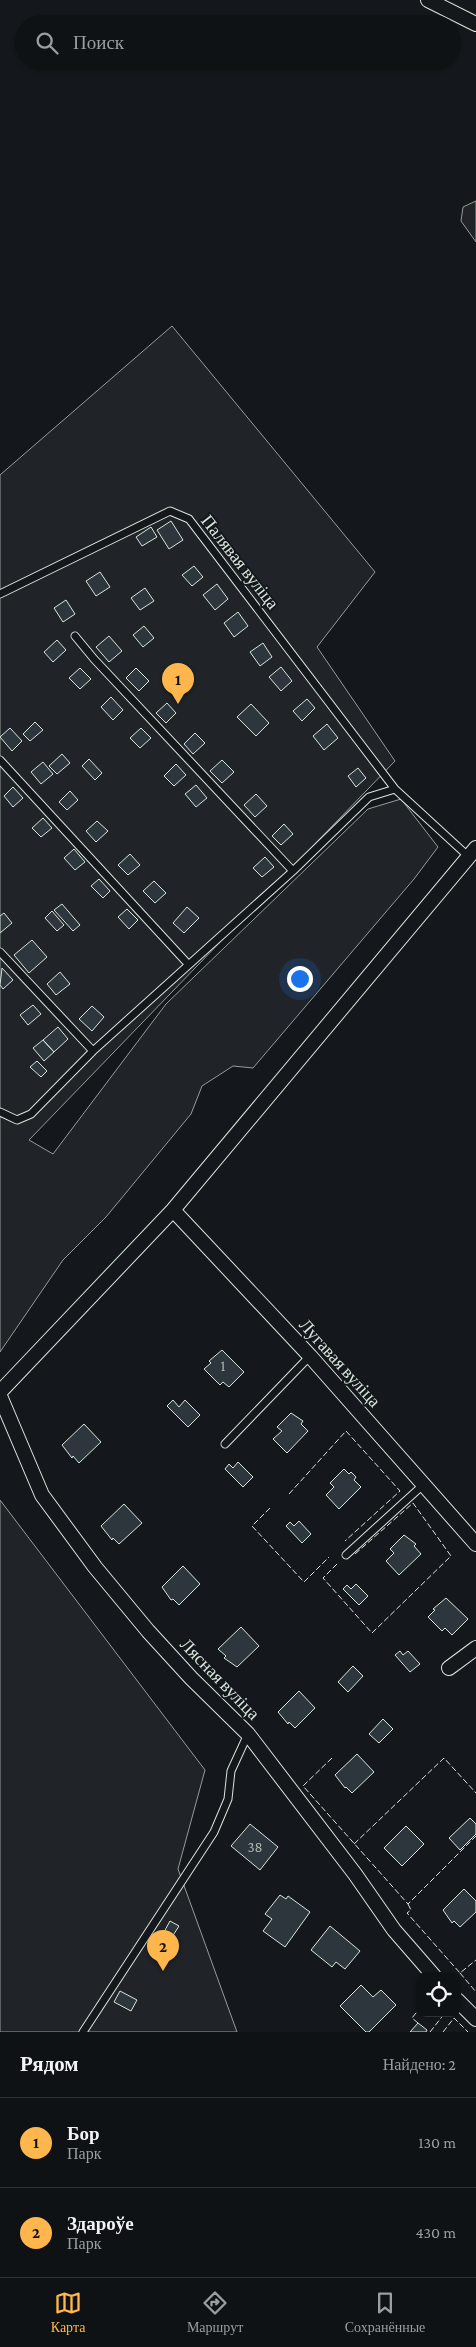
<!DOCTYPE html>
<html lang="ru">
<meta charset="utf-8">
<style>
:root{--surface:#0f1215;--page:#1d2022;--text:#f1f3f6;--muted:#9b9ea0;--line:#2f3234;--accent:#ffb74d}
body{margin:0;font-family:"Crimson Pro",serif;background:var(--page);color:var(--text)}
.controls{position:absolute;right:15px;bottom:15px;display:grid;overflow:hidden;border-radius:10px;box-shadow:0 1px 4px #0004}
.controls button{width:45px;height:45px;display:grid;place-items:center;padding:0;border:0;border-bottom:1px solid var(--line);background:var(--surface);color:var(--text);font:25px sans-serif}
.you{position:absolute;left:299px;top:978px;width:18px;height:18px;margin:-12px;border:4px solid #fff;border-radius:50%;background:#1a73e8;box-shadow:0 0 0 8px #1a73e833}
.badge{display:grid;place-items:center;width:32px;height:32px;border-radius:50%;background:var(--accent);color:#111;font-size:16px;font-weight:700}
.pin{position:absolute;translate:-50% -41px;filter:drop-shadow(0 1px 2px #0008)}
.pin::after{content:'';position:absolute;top:26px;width:18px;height:15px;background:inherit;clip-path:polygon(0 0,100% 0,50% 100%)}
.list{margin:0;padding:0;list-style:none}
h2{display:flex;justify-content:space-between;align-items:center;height:65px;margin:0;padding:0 20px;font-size:21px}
h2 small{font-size:16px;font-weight:400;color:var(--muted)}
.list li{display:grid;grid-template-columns:32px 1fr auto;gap:15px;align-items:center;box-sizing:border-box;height:90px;padding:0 20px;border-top:1px solid var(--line)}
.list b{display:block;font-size:19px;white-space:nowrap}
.list p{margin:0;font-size:16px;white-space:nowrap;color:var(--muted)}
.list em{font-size:16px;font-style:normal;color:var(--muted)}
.icon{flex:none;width:28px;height:28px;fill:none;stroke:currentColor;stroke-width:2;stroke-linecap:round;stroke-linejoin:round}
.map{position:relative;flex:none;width:476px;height:2032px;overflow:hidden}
.search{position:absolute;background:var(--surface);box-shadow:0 1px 4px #0004;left:15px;right:15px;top:15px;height:55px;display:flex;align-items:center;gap:12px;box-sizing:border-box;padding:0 18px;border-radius:28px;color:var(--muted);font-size:19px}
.sheet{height:245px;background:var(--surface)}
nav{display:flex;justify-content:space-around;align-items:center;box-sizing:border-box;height:70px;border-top:1px solid var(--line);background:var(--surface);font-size:14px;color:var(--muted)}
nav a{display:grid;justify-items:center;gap:2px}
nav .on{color:var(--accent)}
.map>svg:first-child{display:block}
</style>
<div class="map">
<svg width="476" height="2032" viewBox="0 0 476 2032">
<rect width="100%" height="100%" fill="#14181c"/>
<path fill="#202428" stroke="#939e99" d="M476 201V242L461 221 463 207Z
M172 326 375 572 317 647 395 761 29 1140 53 1154 166 1004 368 809 401 799 438 847 414 879 253 1068 233 1066 202 1086 191 1114 106 1217 63 1260 0 1352V475Z
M0 1500 205 1770 178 1869 237 2032H0Z"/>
<path fill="#2c363c" stroke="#d8e6dc" d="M171 521 183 540 169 549 157 530Z
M151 527 157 537 142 546 136 537Z
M194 566 203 577 192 586 182 575Z
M100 572 110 587 96 596 86 581Z
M217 584 228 599 215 610 203 595Z
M145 588 154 601 140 610 131 598Z
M66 600 75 614 63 622 54 608Z
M238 612 248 626 234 637 224 623Z
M144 626 154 638 143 647 133 635Z
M109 636 122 651 109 662 96 647Z
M57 640 66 650 53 662 44 652Z
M263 643 272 657 260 666 250 652Z
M281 667 292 681 281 691 269 677Z
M80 668 91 679 80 689 69 678Z
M136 668 149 681 139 691 126 678Z
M111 697 123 710 113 720 101 707Z
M307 699 315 708 302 721 293 711Z
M167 703 176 713 166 723 156 713Z
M251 704 269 723 256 736 237 717Z
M35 722 43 730 30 741 23 734Z
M327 724 338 738 324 750 313 736Z
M10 728 22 741 12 751 0 737Z
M141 728 151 738 140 748 130 738Z
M195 733 205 743 193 754 184 744Z
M62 754 70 763 57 774 49 766Z
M89 759 102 773 95 780 82 766Z
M222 760 234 772 222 783 210 771Z
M43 762 53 774 41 784 31 772Z
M176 764 186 775 174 786 164 776Z
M358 768 366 778 356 787 348 776Z
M196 785 207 798 196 807 185 794Z
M13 787 23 798 13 807 4 796Z
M70 791 78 800 67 810 59 802Z
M256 794 267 806 255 817 244 805Z
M43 818 52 828 41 837 32 828Z
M97 821 108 831 96 842 86 831Z
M284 824 293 834 281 845 272 836Z
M74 849 85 862 75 870 64 858Z
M130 854 140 865 128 875 118 865Z
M265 857 274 867 262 877 253 868Z
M99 879 110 891 103 898 91 886Z
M154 881 166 893 155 903 143 891Z
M62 904 80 925 73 931 54 910Z
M187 907 199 918 184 933 173 923Z
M127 909 138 920 129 929 118 917Z
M52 911 64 925 57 931 45 918Z
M4 913 12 923 0 933V916Z
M32 940 47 957 29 973 14 955Z
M2 968 13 980 3 989 0 985Z
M60 972 70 984 56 995 47 984Z
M33 1005 41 1014 28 1025 20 1015Z
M92 1006 104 1017 92 1031 79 1019Z
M58 1027 68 1039 54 1052 43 1040Z
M43 1040 54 1052 44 1061 33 1048Z
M37 1061 47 1071 41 1077 30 1067Z
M222 1350 244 1372 229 1387 223 1382 220 1385 204 1369 211 1363 209 1361Z
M173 1400 179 1407 185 1400 200 1415 188 1427 167 1406Z
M291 1413 303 1421 301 1424 308 1431 287 1453 273 1439 282 1431 277 1427Z
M84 1424 101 1442 79 1463 73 1456 72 1458 62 1445Z
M238 1462 253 1477 243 1487 225 1469 229 1464 233 1468Z
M344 1469 349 1474 351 1472 356 1477 354 1480 361 1487 339 1509 326 1495 334 1487 330 1483Z
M124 1504 142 1523 119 1544 113 1538 112 1540 101 1526Z
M299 1521 311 1534 302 1543 286 1526 290 1522 294 1526Z
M404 1535 416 1544 414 1546 421 1554 399 1575 386 1561 394 1553 390 1549Z
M183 1566 200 1584 179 1605 173 1599 171 1600 162 1587Z
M356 1584 368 1596 359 1605 343 1589 347 1585 351 1589Z
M446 1598 468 1619 452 1635 445 1628 442 1631 428 1617 435 1610 433 1609Z
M241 1627 259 1646 237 1667 224 1658 226 1656 218 1649Z
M400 1651 403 1655 408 1651 420 1664 410 1672 395 1655Z
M353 1666 363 1676 348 1692 338 1682Z
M299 1691 315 1708 295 1728 289 1722 288 1724 278 1712Z
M383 1719 393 1729 379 1743 369 1734Z
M357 1754 374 1772 352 1793 346 1787 345 1788 335 1775Z
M470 1818 476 1824V1834L460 1850 449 1838Z
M250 1824 278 1847 260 1870 231 1846Z
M406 1826 424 1844 402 1866 384 1848Z
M464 1889 476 1901V1912L460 1927 454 1921 452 1923 443 1910Z
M280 1895 286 1899 288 1896 310 1912 285 1947 263 1931 272 1919 265 1914Z
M170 1921 179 1926 172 1937 164 1932Z
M330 1926 360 1951 345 1969 336 1962 332 1967 311 1950Z
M361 1985 373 1997 381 1990 396 2005 369 2032H366L340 2006Z
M120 1991 137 2000 131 2011 114 2002Z
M418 2023 427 2030 426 2032H410Z"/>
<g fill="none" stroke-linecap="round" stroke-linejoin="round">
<g stroke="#d8e6dc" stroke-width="9">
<path id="lane" d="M0 594 170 511 189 519 395 789
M75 636 94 659 293 871
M0 760 188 964
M0 952 93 1051
M0 1112 17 1120 31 1114 93 1051 293 871 369 797 395 789 469 857
M225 1444 310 1356
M346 1555 423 1485
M83 2032 214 1832 228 1799 231 1771 248 1734"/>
</g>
<g stroke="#d8e6dc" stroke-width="16">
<path id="street" d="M428 0 476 24
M173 1210 310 1356 476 1544
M0 1392 173 1210 476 848
M0 1396 42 1495 95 1567 148 1631 191 1678 248 1734 355 1874 394 1930 434 1976
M449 1668 476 1648
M457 2000 476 2019"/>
</g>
<use href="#lane" stroke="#14181c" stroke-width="7"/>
<use href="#street" stroke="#14181c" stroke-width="14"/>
<path stroke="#d8e6dc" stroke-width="1" stroke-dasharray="6 2.5" stroke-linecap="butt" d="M289 1494 346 1431 400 1491 345 1541
M270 1508 252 1526 304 1582 329 1557
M337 1564 323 1578 372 1633 451 1556 413 1503 355 1554
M332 1758 303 1786 408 1904 476 1836
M354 1844 444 1758 476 1793
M408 1904 411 1910 407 1913 460 1973 476 1960
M460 1973 476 1992
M418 2023 412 2018 420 2008
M430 2032 445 2013
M443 2032 454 2018 468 2032"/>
</g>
<g text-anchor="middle" stroke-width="4" stroke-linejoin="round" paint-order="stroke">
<g font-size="15" fill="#adbab4">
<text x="223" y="1371">1</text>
<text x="255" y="1852">38</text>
</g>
<g font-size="18" fill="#d8e6dc" stroke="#14181c">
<text transform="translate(240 562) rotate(52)" y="6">Палявая вуліца</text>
<text transform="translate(340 1363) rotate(48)" y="6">Лугавая вуліца</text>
<text transform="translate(220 1679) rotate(46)" y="6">Лясная вуліца</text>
</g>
</g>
</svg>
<div class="controls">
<button><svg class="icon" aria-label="locate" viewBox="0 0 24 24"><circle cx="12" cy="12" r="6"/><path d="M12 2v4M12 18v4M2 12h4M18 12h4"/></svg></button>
</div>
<div class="you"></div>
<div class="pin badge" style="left:178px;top:704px">1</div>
<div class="pin badge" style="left:163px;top:1971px">2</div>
<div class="search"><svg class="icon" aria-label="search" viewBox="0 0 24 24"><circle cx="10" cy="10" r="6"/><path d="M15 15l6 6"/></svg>Поиск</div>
</div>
<section class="sheet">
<h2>Рядом<small>Найдено: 2</small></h2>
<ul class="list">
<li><span class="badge">1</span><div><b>Бор</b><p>Парк</p></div><em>130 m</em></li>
<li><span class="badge">2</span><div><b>Здароўе</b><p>Парк</p></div><em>430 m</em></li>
</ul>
</section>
<nav>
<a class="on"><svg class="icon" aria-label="map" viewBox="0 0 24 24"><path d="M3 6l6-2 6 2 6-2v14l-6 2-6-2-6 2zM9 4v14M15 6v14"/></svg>Карта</a>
<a><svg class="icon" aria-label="directions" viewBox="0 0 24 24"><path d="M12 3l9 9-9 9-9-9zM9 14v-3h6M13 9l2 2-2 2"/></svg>Маршрут</a>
<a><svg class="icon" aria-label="saved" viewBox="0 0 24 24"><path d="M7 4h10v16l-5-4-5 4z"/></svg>Сохранённые</a>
</nav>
